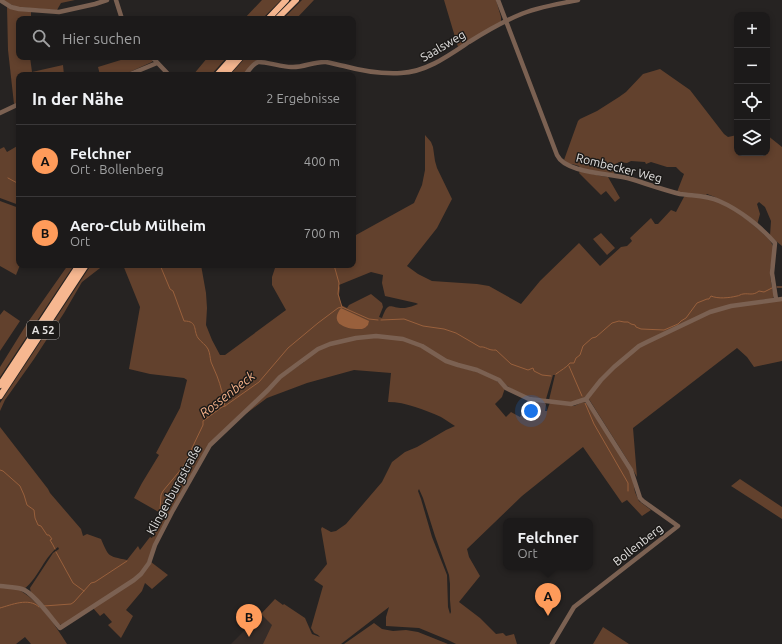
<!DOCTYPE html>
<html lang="de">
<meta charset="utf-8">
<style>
:root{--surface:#1c1a1a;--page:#252323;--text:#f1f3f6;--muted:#a0a1a2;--line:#3a3839;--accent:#ff9b5a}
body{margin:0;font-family:Ubuntu,sans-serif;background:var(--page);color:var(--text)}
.controls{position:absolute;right:12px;top:12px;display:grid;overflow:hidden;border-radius:8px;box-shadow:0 2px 6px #0003}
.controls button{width:36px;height:36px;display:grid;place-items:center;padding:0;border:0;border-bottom:1px solid var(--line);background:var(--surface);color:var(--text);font:20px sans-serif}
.you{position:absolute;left:531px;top:411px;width:14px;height:14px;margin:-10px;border:3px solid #fff;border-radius:50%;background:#1a73e8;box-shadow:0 0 0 6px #1a73e833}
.badge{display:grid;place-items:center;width:26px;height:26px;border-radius:50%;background:var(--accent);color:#111;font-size:13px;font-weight:700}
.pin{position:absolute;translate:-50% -33px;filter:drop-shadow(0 1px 2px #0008)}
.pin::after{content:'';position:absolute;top:21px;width:14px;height:12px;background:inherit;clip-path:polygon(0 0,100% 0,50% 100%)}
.popup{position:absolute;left:503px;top:518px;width:90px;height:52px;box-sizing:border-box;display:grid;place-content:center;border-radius:8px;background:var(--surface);filter:drop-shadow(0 1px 3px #0005);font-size:13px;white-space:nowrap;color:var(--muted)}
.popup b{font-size:15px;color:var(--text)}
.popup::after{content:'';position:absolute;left:50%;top:100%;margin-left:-8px;border:8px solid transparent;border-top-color:var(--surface)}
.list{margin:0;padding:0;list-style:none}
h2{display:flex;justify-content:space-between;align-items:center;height:52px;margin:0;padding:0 16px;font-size:17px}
h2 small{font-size:13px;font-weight:400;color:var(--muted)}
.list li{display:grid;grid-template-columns:26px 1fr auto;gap:12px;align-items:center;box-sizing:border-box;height:72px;padding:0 16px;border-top:1px solid var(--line)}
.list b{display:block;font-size:15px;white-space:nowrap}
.list p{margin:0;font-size:13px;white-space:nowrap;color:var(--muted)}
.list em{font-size:13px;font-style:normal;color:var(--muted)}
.icon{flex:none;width:22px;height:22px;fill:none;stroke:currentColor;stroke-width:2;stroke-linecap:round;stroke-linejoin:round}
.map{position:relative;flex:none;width:782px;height:644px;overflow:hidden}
.search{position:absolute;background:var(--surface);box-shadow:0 2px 6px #0003;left:16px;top:16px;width:340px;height:44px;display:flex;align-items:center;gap:10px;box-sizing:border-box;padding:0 14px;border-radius:8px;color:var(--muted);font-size:15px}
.panel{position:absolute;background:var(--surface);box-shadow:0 2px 6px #0003;left:16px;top:72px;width:340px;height:196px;border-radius:8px}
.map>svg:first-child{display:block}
</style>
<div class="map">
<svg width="782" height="644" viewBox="0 0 782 644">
<rect width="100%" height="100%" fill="#262322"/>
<path fill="#352c28" d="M264 611 303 637 321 644H231Z"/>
<path fill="#62412d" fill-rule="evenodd" d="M2 0H75L61 3 57 10 16 7Z
M262 0H281L262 19H244Z
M302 0H314L296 19H283Z
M444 0H496L501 17V23L458 47Z
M7 6 31 11V19H19V57H30L32 72 63 65 64 75H19V102L14 104 8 50Z
M125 57H150L153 60 152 62 123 75H100L98 67 124 59Z
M208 57H227L211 75H193Z
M246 57H259L243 75H230Z
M660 69 690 90 724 134 728 137 737 135V153H767V135L782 147V246L770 236 771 221 765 207 759 202 757 204 760 214 757 225 716 198 715 197 707 194 706 195 677 192 684 174 681 172 676 167H667L651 162 646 164 645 162 631 161 627 163 619 162 616 164 614 175 580 168 579 166 572 164 570 165 564 160 578 121 580 119 597 111 619 97 626 92 643 74Z
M425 135 431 142 433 147 435 161 437 168 452 199 437 228 407 266 418 274 432 281 477 284 489 286 521 304 540 281 579 243 600 266 621 247 627 246 632 241 630 238 651 218 655 224H658L671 210 676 212 685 195C691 196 698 196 704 197 726 201 743 216 759 230 763 234 769 238 772 244 776 252 771 263 770 271 770 279 772 288 774 296L772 299 760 300 759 304 782 300V361L754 367 747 357 737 348 633 428 637 477 628 461 587 396 573 403 549 400 555 375H553L546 399C530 398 523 397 509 387 505 385 503 381 499 379 487 371 473 368 458 365V367C475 371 493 375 505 388L502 397 495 404 506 417 511 412 520 417 529 401 544 402 546 404 545 411H547L549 405 550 403 574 406 583 402 586 403 626 463 632 476 635 492 639 501 651 510 642 516 627 500 622 503 583 447 522 496 467 549 469 557 480 576 459 602 480 618 496 634 503 633 506 636 514 634 517 644H456L448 640 419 628 386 626V617L389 607 341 644H263L272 625 261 614 275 599 283 605 284 604 305 618 312 634 320 637 318 635 314 633 311 628 323 586 314 580 327 564 321 529 322 527 331 532 336 531 346 524 382 482 392 462 405 452 417 447 446 430 455 426C450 423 446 420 441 417 425 410 406 402 388 402L391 373 354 370 307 383 267 398 247 413 246 412 269 391 281 378 304 362 301 360 279 376 267 389 209 444 171 511 154 545 147 563 142 571 134 579 62 625 58 624 31 593 30 588 53 553 59 549 58 547C42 559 38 581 21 591 41 603 55 625 67 644H31L25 637 16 644H0V427L48 489 50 493 81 529 83 536 87 534 101 539C109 557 107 556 127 560L138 546 140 550 150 537 152 538 164 515 134 498 142 483 159 455 156 453 180 408 187 380 184 378 150 374 129 369 140 307 123 265H201L206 293 207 308 206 325 212 340 220 355H225L286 310 272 285V277L276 265H353V232L356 235 414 203 422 185 425 170ZM371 272 383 275 382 283 385 296 416 303 418 304C414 306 409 307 405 308 390 309 389 299 382 318L379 317 383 307 382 303 371 294 349 305 347 308 341 305 339 295 340 288 339 285ZM419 489 423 498 435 536 449 575 450 584V600L451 612 450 614 448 607 447 575 432 537 421 499 418 491Z
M19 145V205L0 198V149L4 147 7 152Z
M580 171 601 176 608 177 620 198 615 202 606 191 601 195 579 173Z
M0 201 19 208V265H20L16 275 0 266Z
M601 233 615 248 607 255 593 239Z
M68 265H74L0 377V367L28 322Z
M91 265H104L82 282 64 313 34 359 5 400 0 411V403Z
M4 310 20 321 0 351V315Z
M740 479 782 507V519L731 486Z
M151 562 168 575 152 589 145 583 142 591 126 610 133 616 121 638 108 625 112 622 104 613 100 616 93 608 135 581Z
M374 623 382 629 393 631 406 630 418 632 448 644H344Z
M603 627 629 644H593Z"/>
<path fill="#99603c" d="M341 308 369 321 368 325C366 327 365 328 362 329 362 329 357 329 356 329 342 328 330 322 341 308Z"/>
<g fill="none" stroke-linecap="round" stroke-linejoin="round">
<path stroke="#99603c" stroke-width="1" d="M8 178 19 184
M160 265 170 289 173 291 184 321C198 321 193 330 198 338 201 342 206 345 208 349 210 353 210 358 211 362 213 367 215 371 217 376 221 386 223 396 225 406
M334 265 339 283 338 294 342 307
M777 287H782
M381 320 404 319 423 326 444 329 456 333 480 347C486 346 488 351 496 350L511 364 528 370 533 368 534 371 542 375 551 376
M569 366 582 396
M556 374C561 370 566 368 570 363H574L576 358 580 355 583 346 592 338 596 337 612 323 619 321 624 322H628L631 324 635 325 636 327 641 329 664 330 678 324 681 321 686 318 697 303 707 299H709L711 296C718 299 729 298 737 296 739 296 741 294 743 294 749 293 753 296 759 291L764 292 772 288
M585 403 594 424 628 483V491
M0 470 3 471 20 486 24 495 27 505 34 510 35 518 38 525 41 526 47 535H49L52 539 50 540 53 545 55 549
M160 510 161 495 163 491 183 467 203 425V421L222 407 225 406 259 382 288 348 318 323 338 308 342 307 369 319 378 320
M56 552 73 583 84 591
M44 606 71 604 74 602 91 583 95 582 127 561
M0 608C11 605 29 597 39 607"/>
<path stroke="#7b6152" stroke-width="4.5" d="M0 0 11 7 19 9 59 12 95 4 107 0
M116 0 122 19
M498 0 557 155C566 174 612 173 631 179 647 184 664 190 680 194 694 196 707 195 719 201 740 210 761 227 775 243L772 273 776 299
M152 57 169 75
M128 75 157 63
M245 75C249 71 252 64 258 62 263 61 283 67 291 67 303 68 314 61 326 62 332 63 338 65 344 66 362 71 382 74 401 73 426 72 448 56 469 42 485 32 502 22 519 15 536 7 559 4 578 0
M0 113 19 104
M0 586C7 587 15 587 22 589 34 593 51 618 60 628L134 580 141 574 149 563 155 545 172 512 210 445 268 390 280 377 318 349 330 344 356 338 376 336 403 339 422 346 446 361 458 365 477 370 499 380 506 388 529 399 571 404 586 399 601 380 614 367 639 346 647 342 710 312 731 306 782 299
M552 644 574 607 678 526 643 501 640 498 631 470 586 399"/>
<path stroke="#f6b790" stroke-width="6" d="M268 19 286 0
M277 19 296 0
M217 75 233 57
M225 75 241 57
M0 385 79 265
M0 396 86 265"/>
</g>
<g text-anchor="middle" stroke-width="3" stroke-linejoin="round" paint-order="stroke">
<rect fill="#1c1a18" stroke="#a7a5a3" stroke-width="1" x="27" y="321" width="32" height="18" rx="3"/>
<g font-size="11" font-weight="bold" fill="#e2e0df">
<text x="43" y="334">A 52</text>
</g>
<g font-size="12" fill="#e2e0df" stroke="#1c1a18">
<text transform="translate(443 46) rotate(-30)" y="4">Saalsweg</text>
<text transform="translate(619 168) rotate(14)" y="4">Rombecker Weg</text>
<text transform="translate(174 490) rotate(-61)" y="4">Klingenburgstraße</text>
<text transform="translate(638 545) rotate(-38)" y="4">Bollenberg</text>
</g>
<g font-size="13" font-style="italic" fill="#f4b189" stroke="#1c1a18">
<text transform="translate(227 394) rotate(-38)" y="5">Rossenbeck</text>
</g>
</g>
</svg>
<div class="controls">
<button>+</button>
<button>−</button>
<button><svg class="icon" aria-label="locate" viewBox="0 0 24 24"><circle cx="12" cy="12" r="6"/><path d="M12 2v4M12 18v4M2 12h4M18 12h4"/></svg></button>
<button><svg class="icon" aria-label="layers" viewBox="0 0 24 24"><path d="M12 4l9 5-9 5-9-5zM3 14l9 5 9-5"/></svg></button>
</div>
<div class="you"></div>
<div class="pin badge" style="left:548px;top:616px">A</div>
<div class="popup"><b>Felchner</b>Ort</div>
<div class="pin badge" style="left:249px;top:637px">B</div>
<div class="search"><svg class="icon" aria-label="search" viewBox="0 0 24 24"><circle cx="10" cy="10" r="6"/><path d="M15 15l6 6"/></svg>Hier suchen</div>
<section class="panel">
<h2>In der Nähe<small>2 Ergebnisse</small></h2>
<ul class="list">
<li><span class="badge">A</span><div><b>Felchner</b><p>Ort · Bollenberg</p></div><em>400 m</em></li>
<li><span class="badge">B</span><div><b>Aero-Club Mülheim</b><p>Ort</p></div><em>700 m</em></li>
</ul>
</section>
</div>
